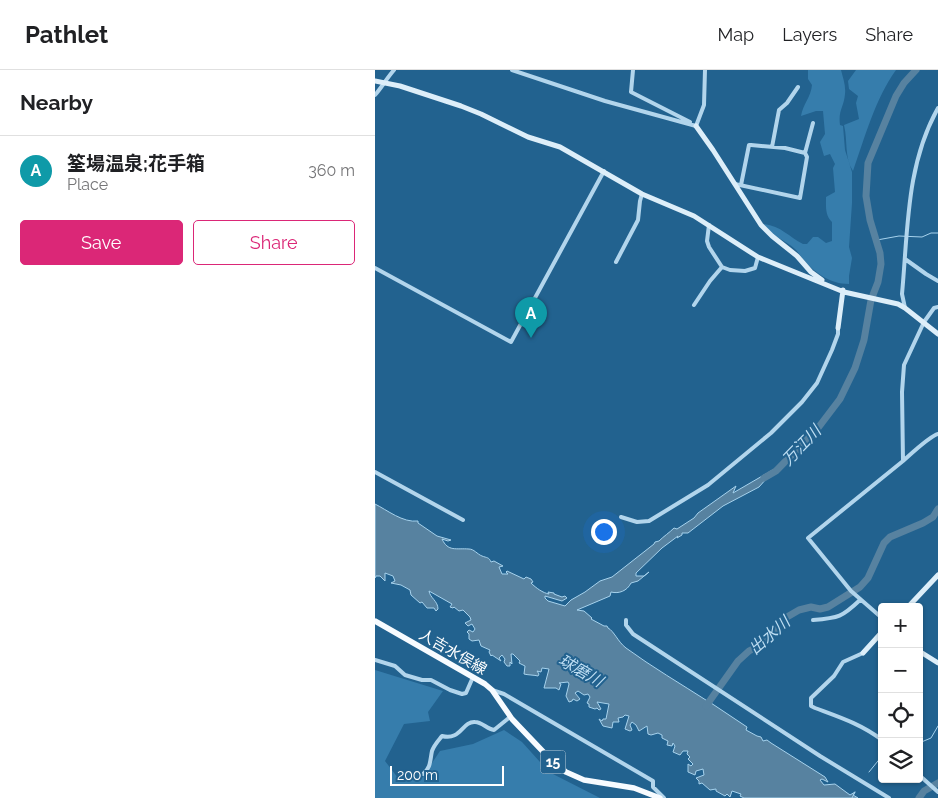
<!DOCTYPE html>
<meta charset="utf-8">
<style>
:root{--surface:#fff;--page:#f2f2f2;--text:#202124;--muted:#757577;--line:#e0e0e0;--accent:#db2777}
body{margin:0;font-family:Raleway,"Noto Sans JP",sans-serif;background:var(--page);color:var(--text)}
.controls{position:absolute;right:15px;bottom:15px;display:grid;overflow:hidden;border-radius:5px;box-shadow:0 1px 4px #0004}
.controls button{width:45px;height:45px;display:grid;place-items:center;padding:0;border:0;border-bottom:1px solid var(--line);background:var(--surface);color:var(--text);font:25px sans-serif}
.scale{position:absolute;left:15px;bottom:12px;width:114px;box-sizing:border-box;padding-left:5px;border:2px solid #fff;border-top:0;font-size:14px;line-height:18px;white-space:nowrap;color:#fff;-webkit-text-stroke:4px #22628f;paint-order:stroke}
.you{position:absolute;left:228px;top:461px;width:18px;height:18px;margin:-12px;border:4px solid #fff;border-radius:50%;background:#1a73e8;box-shadow:0 0 0 8px #1a73e833}
.badge{display:grid;place-items:center;width:32px;height:32px;border-radius:50%;background:var(--accent);color:#fff;font-size:16px;font-weight:700}
.pin{position:absolute;translate:-50% -41px;filter:drop-shadow(0 1px 2px #0008)}
.pin::after{content:'';position:absolute;top:26px;width:18px;height:15px;background:inherit;clip-path:polygon(0 0,100% 0,50% 100%)}
.list{margin:0;padding:0;list-style:none}
h2{display:flex;justify-content:space-between;align-items:center;height:65px;margin:0;padding:0 20px;font-size:21px}
h2 small{font-size:16px;font-weight:400;color:var(--muted)}
.list li{display:grid;grid-template-columns:32px 1fr auto;gap:15px;align-items:center;box-sizing:border-box;height:70px;padding:0 20px;border-top:1px solid var(--line)}
.list b{display:block;font-size:19px;white-space:nowrap}
.list p{margin:0;font-size:16px;white-space:nowrap;color:var(--muted)}
.list em{font-size:16px;font-style:normal;color:var(--muted)}
.actions{display:flex;gap:10px;padding:15px 20px}
.actions a{flex:1;padding:11px 0;border:1px solid var(--accent);border-radius:5px;text-align:center;font-size:18px;color:var(--accent)}
.actions .main{background:var(--accent);color:#fff}
.icon{flex:none;width:28px;height:28px;fill:none;stroke:currentColor;stroke-width:2;stroke-linecap:round;stroke-linejoin:round}
.map{position:relative;flex:none;width:563px;height:728px;overflow:hidden}
header{display:flex;align-items:center;gap:30px;box-sizing:border-box;height:70px;padding:0 25px;background:var(--surface);border-bottom:1px solid var(--line)}
header strong{font-size:24px}
nav{display:flex;gap:28px;margin-inline-start:auto;font-size:18px}
main{display:flex}
aside{flex:1;background:var(--surface)}
.map>svg:first-child{display:block}
</style>
<header>
<strong>Pathlet</strong>
<nav><a>Map</a><a>Layers</a><a>Share</a></nav>
</header>
<main>
<aside>
<h2>Nearby<small></small></h2>
<ul class="list">
<li><span class="badge" style="background:#0f9aa8">A</span><div><b>筌場温泉;花手箱</b><p>Place</p></div><em>360 m</em></li>
</ul>
<div class="actions"><a class="main">Save</a><a>Share</a></div>
</aside>
<div class="map">
<svg width="563" height="728" viewBox="0 0 563 728">
<rect width="100%" height="100%" fill="#22628f"/>
<path fill="#367dac" d="M433 0H466C468 8 471 16 470 24 469 37 463 40 465 55L468 56 470 80 477 102V133L474 177 477 188 474 206V214C455 214 440 203 427 188 425 185 423 182 420 179 410 170 396 166 389 154 406 156 414 167 428 174H432L438 167H443L451 173 457 171V152C450 145 451 137 451 127L460 122 458 98 460 94 455 84 449 86 445 72 450 64 448 41H441L426 46C428 34 436 27 437 15L433 9Z
M481 0H521C500 29 490 67 478 101 469 87 473 71 469 55L484 49 481 33 483 26 474 19 473 11Z
M0 600 68 621 53 642 55 651 29 654 10 691 23 708H47L65 681 98 674 129 660 147 672 174 702 225 728H0Z"/>
<path fill="#5782a0" stroke="#a6d2ed" d="M401 398 384 417 348 436 313 463H307V465L302 468 303 466 287 478 261 503V506H269L274 502 263 511 256 513C252 521 244 524 236 522L235 526 202 540 209 541 217 548 216 549 229 556H232L233 558C239 561 243 572 251 578 277 597 306 614 334 632L336 629 338 630 336 633 372 657 371 660 382 666 386 667 388 671 392 670 396 673 450 707 453 712 447 709 445 710 449 715 460 714 475 725 480 722 478 725 483 728H369L365 726 366 724 357 721 355 727 352 724 350 726 341 721V719L335 720 327 713 324 714V711L321 708 329 705 328 699 321 701 320 705 313 702V694L316 696 318 694 313 689 315 687 312 684 313 681H308L305 685 298 682 300 676 298 673 297 676 292 675 293 671 287 668V665L283 663 276 665 273 664 272 656 264 661 261 655 257 652 255 655 257 660 255 661 250 659 254 646 250 645 248 647 243 648 244 652H238L237 658 228 656 224 649 227 651 228 649H231L234 634 222 632 226 639 224 640 222 638 220 639 214 637V634L212 633 215 627 213 624 209 625 203 621 200 623 205 629 202 631 198 629 197 631 194 632 191 626 194 614 193 612 184 613 186 614 184 620 181 618H169L174 599 167 598 166 602 162 601 164 604 163 606C160 605 152 605 149 604L150 596 144 593 145 591 138 584H136L137 594 135 592V596H132L129 592 130 589 127 585 124 588 126 591 117 585 116 586 114 582 115 580 106 576 104 570 97 571 94 569V564L92 562 94 560 98 562 100 559 97 554 93 556 90 553 96 550 95 547 88 540 84 541 79 537 78 538 75 537 77 534 54 521C55 528 63 531 63 539L61 541 59 538H52L47 532 45 533 36 525 35 520 26 515 16 513 20 511 18 506 10 503V511L5 506H1L0 508V434C12 440 28 453 43 451V453L62 466 76 470 73 471 67 469C73 482 81 478 94 479 99 479 102 484 107 486 112 488 114 487 116 492L119 491 128 496 124 497 127 504H133L131 502 132 501 149 509 151 507 156 509 158 512 156 513C161 518 168 523 174 524L173 522 179 523V524L187 527 190 526 192 528 187 531 170 526V528L173 531 190 536 196 530 210 522 225 511 237 507 279 474 280 472 284 471C289 466 294 463 299 458L302 459 319 448 323 443 361 416 358 423Z"/>
<g fill="none" stroke-linecap="round" stroke-linejoin="round">
<path stroke="#a6d2ed" stroke-width="1" d="M502 170 524 166 547 167 556 163H563
M544 673 556 668 563 656
M494 702 507 686
M477 728 480 722"/>
<path stroke="#5782a0" stroke-width="7" d="M389 408 401 401 443 358 465 329 480 298 489 270 496 230 503 212 506 194 505 183 495 150 491 126 493 93 521 26 529 13 541 0
M331 636 363 591 374 581 387 574 412 547 424 540 436 537 445 539 453 537 485 517 493 508 509 473 515 467 548 453 558 447 563 439
M544 728 549 721 563 713"/>
<path stroke="#b2d5ec" stroke-width="4" d="M137 0 230 31 321 56
M258 0 256 22 315 52
M0 25C7 17 12 8 19 0
M321 56 329 35 330 0
M397 77 404 40 412 33 423 17
M430 83 438 53
M360 114 425 128 432 87 430 83 410 78 376 75H374L366 115
M334 155 332 171 334 177 347 197 355 200 370 201 380 198 383 187
M530 189 551 204 563 211
M241 192 263 150 265 131 267 124
M0 198 136 272 229 101
M319 235 335 211 347 197
M530 238 527 224C533 160 531 95 563 38
M528 391C536 384 555 366 563 364
M0 402 88 450
M246 447 262 452 274 451 333 415 396 363 427 332 442 313 457 280 463 264V258
M507 548 476 521 433 468 528 391 527 322 529 295 549 252 559 238 563 237
M251 550V555L258 564 445 686 514 728
M438 550C464 548 467 547 485 530
M488 583 468 592 459 606 436 628V636L440 638C464 647 486 654 507 670
M0 590 20 596 30 605 47 610H56L75 620 87 624 91 623 98 607
M117 620 129 624 278 711V717L289 728
M48 704C56 698 55 690 57 681 59 675 63 671 67 666 86 671 87 651 100 652 107 652 112 659 119 660L135 647
M544 705 563 722"/>
<path stroke="#ddeef9" stroke-width="5" d="M0 11 25 16 86 36 106 44 153 67 185 77 267 124 319 146 383 187 469 222 523 234 530 238 563 264
M321 56 338 80 386 155 397 166 422 186 436 202 447 210
M463 258 468 220
M533 537 563 505
M544 581 563 593
M488 583 507 562"/>
<path stroke="#f7fbff" stroke-width="5.5" d="M0 551 110 614 117 620 137 649 177 691 191 702 209 710 259 718 285 728"/>
</g>
<g text-anchor="middle" stroke-width="4" stroke-linejoin="round" paint-order="stroke">
<rect fill="#22628f" stroke="#bdd0dd" stroke-width="1" x="165.5" y="680.5" width="25" height="23" rx="4"/>
<g font-size="14" font-weight="bold" fill="#fff">
<text x="178" y="697">15</text>
</g>
<g font-size="15" fill="#fff" stroke="#22628f">
<text transform="translate(78 582) rotate(30)" y="5">人吉水俣線</text>
</g>
<g font-size="16" font-style="italic" fill="#bedef3" stroke="#22628f">
<text transform="translate(426 375) rotate(-46)" y="6">万江川</text>
<text transform="translate(394 565) rotate(-41)" y="6">出水川</text>
<text transform="translate(206 600) rotate(30)" y="6">球磨川</text>
</g>
</g>
</svg>
<div class="controls">
<button>+</button>
<button>−</button>
<button><svg class="icon" aria-label="locate" viewBox="0 0 24 24"><circle cx="12" cy="12" r="6"/><path d="M12 2v4M12 18v4M2 12h4M18 12h4"/></svg></button>
<button><svg class="icon" aria-label="layers" viewBox="0 0 24 24"><path d="M12 4l9 5-9 5-9-5zM3 14l9 5 9-5"/></svg></button>
</div>
<div class="scale">200 m</div>
<div class="you"></div>
<div class="pin badge" style="left:156px;top:268px;background:#0f9aa8">A</div>
</div>
</main>
